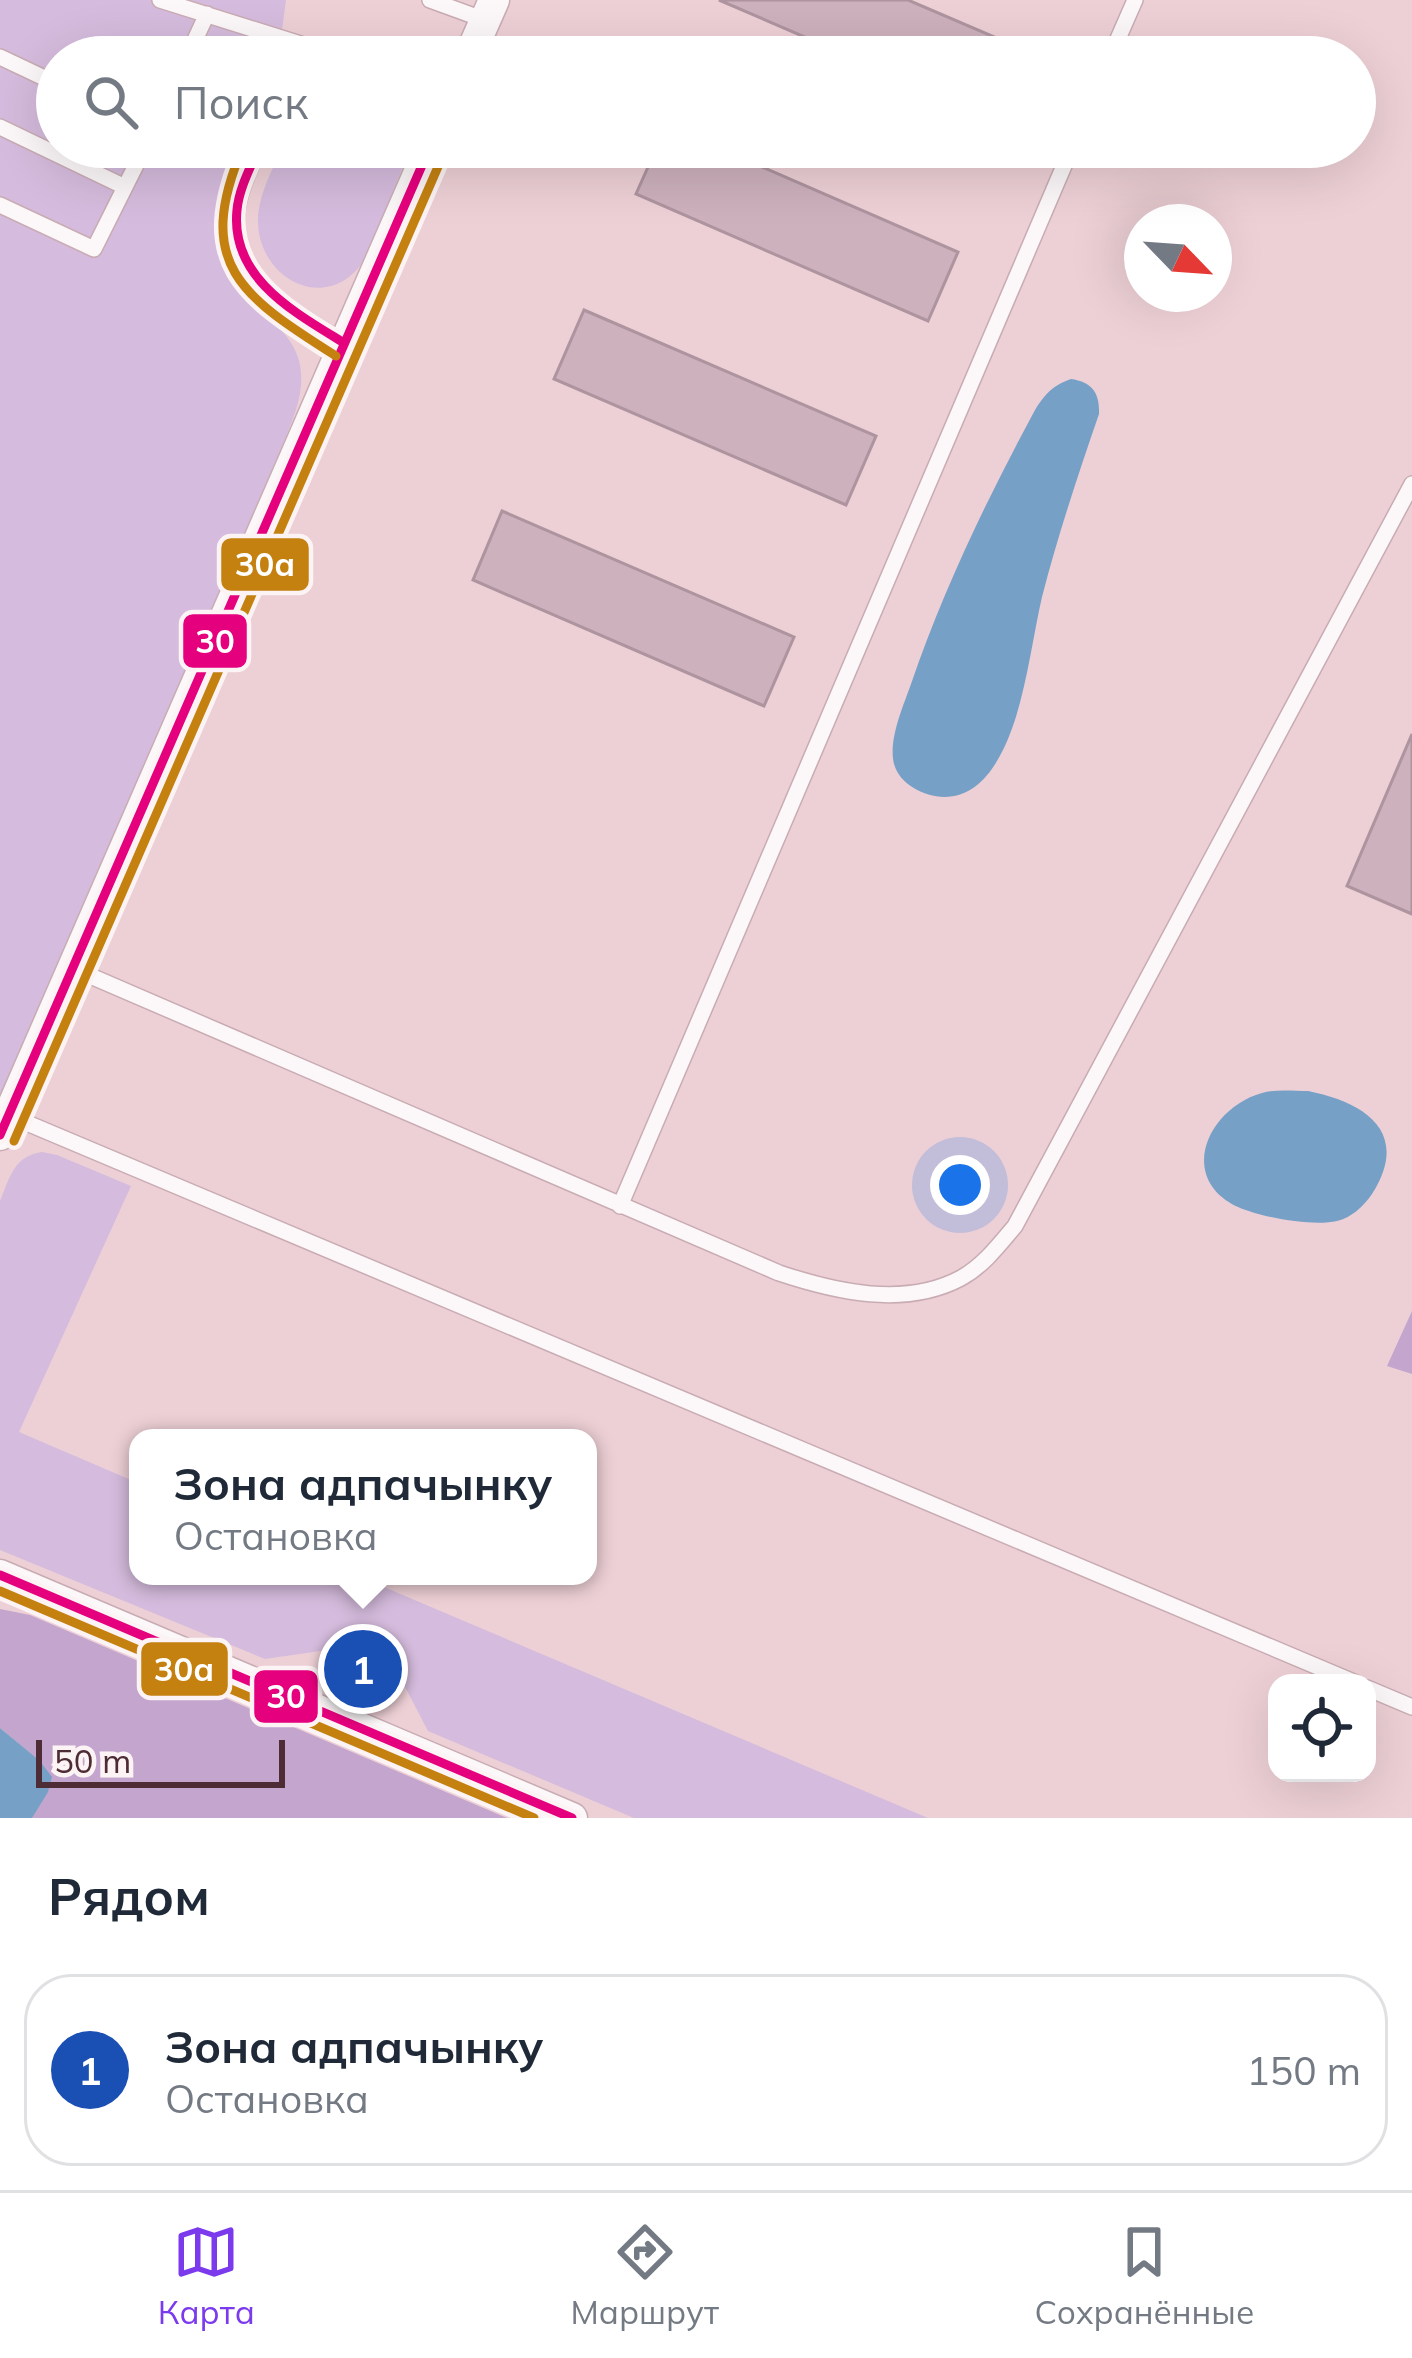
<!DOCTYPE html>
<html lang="ru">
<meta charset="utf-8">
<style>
:root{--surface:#fff;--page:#f2f2f3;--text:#1f2937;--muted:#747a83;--line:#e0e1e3;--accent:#7c3aed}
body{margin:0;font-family:Mulish,sans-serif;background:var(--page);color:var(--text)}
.controls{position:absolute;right:36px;bottom:36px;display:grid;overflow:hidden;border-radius:24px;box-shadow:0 12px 48px #0002}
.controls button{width:108px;height:108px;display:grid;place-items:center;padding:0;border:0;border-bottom:3px solid var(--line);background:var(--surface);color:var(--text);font:60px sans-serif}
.compass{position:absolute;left:1124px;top:204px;width:108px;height:108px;border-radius:50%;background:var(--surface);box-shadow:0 12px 48px #0002;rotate:115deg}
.scale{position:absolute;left:36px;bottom:30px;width:249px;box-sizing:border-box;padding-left:12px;border:6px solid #4d2c35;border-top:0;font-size:33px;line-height:42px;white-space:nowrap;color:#4d2c35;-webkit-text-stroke:9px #fcf3f5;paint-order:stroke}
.you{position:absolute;left:960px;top:1185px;width:42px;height:42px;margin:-30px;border:9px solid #fff;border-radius:50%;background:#1a73e8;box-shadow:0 0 0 18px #1a73e833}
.badge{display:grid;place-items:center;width:78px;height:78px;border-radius:50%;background:var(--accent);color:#fff;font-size:39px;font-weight:700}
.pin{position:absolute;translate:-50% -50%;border:6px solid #fff;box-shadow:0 3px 12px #0006}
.popup{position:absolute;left:129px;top:1429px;width:468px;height:156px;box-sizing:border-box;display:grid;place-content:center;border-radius:24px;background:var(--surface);filter:drop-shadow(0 3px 9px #0005);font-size:39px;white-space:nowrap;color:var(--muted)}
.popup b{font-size:45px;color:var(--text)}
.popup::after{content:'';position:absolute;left:50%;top:100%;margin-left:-24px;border:24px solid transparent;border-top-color:var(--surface)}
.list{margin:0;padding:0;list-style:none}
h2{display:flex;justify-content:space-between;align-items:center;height:156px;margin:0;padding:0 48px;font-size:51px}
h2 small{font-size:39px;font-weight:400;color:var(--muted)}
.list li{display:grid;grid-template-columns:78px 1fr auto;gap:36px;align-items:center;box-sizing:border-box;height:192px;margin:0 24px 24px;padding:0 24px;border:3px solid var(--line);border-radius:48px}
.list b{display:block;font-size:45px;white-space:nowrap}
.list p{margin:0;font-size:39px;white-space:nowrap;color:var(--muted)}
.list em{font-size:39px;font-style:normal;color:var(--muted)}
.icon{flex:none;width:66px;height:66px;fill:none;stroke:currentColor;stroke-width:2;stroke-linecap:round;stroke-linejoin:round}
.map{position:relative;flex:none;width:1412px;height:1818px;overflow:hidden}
.search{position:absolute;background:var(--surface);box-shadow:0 12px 48px #0002;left:36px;right:36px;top:36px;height:132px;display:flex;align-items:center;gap:30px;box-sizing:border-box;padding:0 42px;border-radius:66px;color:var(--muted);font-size:45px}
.sheet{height:372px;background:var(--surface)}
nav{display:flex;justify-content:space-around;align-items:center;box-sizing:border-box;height:168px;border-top:3px solid var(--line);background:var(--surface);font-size:33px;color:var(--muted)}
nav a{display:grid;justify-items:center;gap:6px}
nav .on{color:var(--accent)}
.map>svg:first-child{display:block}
</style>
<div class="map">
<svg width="1412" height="1818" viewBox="0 0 1412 1818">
<rect width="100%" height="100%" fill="#edd0d6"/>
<path fill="#d5bbdd" d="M0 0H286L281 37 273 54 275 57H57V147H227C223 160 228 171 227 184 225 207 216 225 223 248 226 263 234 278 243 291 264 318 299 335 301 373 303 395 294 416 286 437L0 1099Z
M282 147H411L365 259C328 317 256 279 258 218 259 194 273 169 282 147Z
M42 1152 57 1155 131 1186 19 1432 138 1483V1576H358L928 1818H634L428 1731 402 1681 334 1649 265 1659 0 1550V1201C10 1177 14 1156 42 1152Z"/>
<path fill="#c3a5ce" d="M1412 1311V1374L1387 1366Z
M0 1609 30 1615 507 1818H32L36 1809 39 1760 0 1728Z"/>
<path fill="#77a0c7" d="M1071 379C1092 382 1100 393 1099 414 1078 475 1058 535 1042 597 1031 645 1025 704 1004 748 992 773 974 797 944 797 924 796 900 785 894 764 888 740 903 707 911 684 944 588 987 499 1035 410 1045 394 1053 385 1071 379Z
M1308 1091C1363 1102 1412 1131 1372 1194 1364 1206 1351 1218 1337 1221 1313 1227 1260 1217 1238 1207 1176 1178 1208 1108 1262 1093 1275 1089 1293 1091 1308 1091Z
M0 1728 39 1760 52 1777 48 1792 32 1818H0Z"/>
<path fill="#cdb1bd" stroke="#ae949f" stroke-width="3" d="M719 0H908L1039 56 851 57Z
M657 147H716L958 252 928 321 636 194Z
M584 310 876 436 846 505 554 379Z
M502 511 794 637 764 706 473 580Z
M1412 734V914L1347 886Z"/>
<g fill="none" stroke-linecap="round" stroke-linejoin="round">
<g stroke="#c9acb3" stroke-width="18">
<path id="lane" d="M160 0 342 57
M430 0 485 20
M0 57 57 84
M187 57 207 14
M1110 57 1135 0
M0 127 125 187
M259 147C251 167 240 188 237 210 227 279 296 312 344 343
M0 205 94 249 145 147
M72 968 779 1273C836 1292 905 1308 961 1278 983 1266 999 1245 1015 1226L1412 484
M8 1115 1356 1683
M620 1206 1072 147
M1367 1688 1412 1707"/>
</g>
<g stroke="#c9acb3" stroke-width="33">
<path id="street" d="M469 57 494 0
M0 1135 430 147
M0 1575 572 1818"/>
</g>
<use href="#lane" stroke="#fcf8f9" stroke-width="15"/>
<use href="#street" stroke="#fcf8f9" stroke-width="30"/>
<g stroke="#fcf3f5" stroke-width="18">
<path id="bus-1" d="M259 147C251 167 239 188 237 210 230 278 294 312 344 343
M0 1135 430 147
M0 1575 572 1818"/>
</g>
<g stroke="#fcf3f5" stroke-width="18">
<path id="bus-2" d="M243 147C193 264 241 296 336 356
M14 1141 444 153
M0 1591 534 1818"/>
</g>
<use href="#bus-1" stroke="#e5007d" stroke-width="9"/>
<use href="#bus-2" stroke="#c48110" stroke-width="9"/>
</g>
<g stroke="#fcf3f5" stroke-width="4.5">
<rect x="219" y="536" width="92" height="57" rx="12" fill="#c48110"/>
<rect x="181" y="612" width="68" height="58" rx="12" fill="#e5007d"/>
<rect x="139" y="1640" width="91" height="58" rx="12" fill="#c48110"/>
<rect x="252" y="1668" width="68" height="57" rx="12" fill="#e5007d"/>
</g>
<g font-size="33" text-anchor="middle" font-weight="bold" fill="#fff">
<text x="265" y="576">30а</text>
<text x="215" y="653">30</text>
<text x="184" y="1681">30а</text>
<text x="286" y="1708">30</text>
</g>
</svg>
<div class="controls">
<button><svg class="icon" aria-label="locate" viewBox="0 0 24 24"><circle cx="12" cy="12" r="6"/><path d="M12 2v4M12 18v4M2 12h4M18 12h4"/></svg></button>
</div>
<svg class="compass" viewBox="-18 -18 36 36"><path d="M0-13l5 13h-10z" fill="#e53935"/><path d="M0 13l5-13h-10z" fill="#747a83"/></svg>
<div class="scale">50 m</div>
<div class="you"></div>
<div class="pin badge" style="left:363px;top:1669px;background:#1a4fb4">1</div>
<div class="popup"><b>Зона адпачынку</b>Остановка</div>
<div class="search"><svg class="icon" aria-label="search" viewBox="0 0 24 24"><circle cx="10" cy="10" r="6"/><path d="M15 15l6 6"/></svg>Поиск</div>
</div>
<section class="sheet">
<h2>Рядом<small></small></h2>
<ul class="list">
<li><span class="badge" style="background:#1a4fb4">1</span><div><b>Зона адпачынку</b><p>Остановка</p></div><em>150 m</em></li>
</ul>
</section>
<nav>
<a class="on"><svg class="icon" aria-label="map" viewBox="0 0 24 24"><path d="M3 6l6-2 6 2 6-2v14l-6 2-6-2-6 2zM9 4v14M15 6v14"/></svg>Карта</a>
<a><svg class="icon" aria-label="directions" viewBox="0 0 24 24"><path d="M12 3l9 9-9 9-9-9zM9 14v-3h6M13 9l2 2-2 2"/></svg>Маршрут</a>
<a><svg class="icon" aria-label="saved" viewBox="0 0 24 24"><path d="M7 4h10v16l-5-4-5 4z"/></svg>Сохранённые</a>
</nav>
